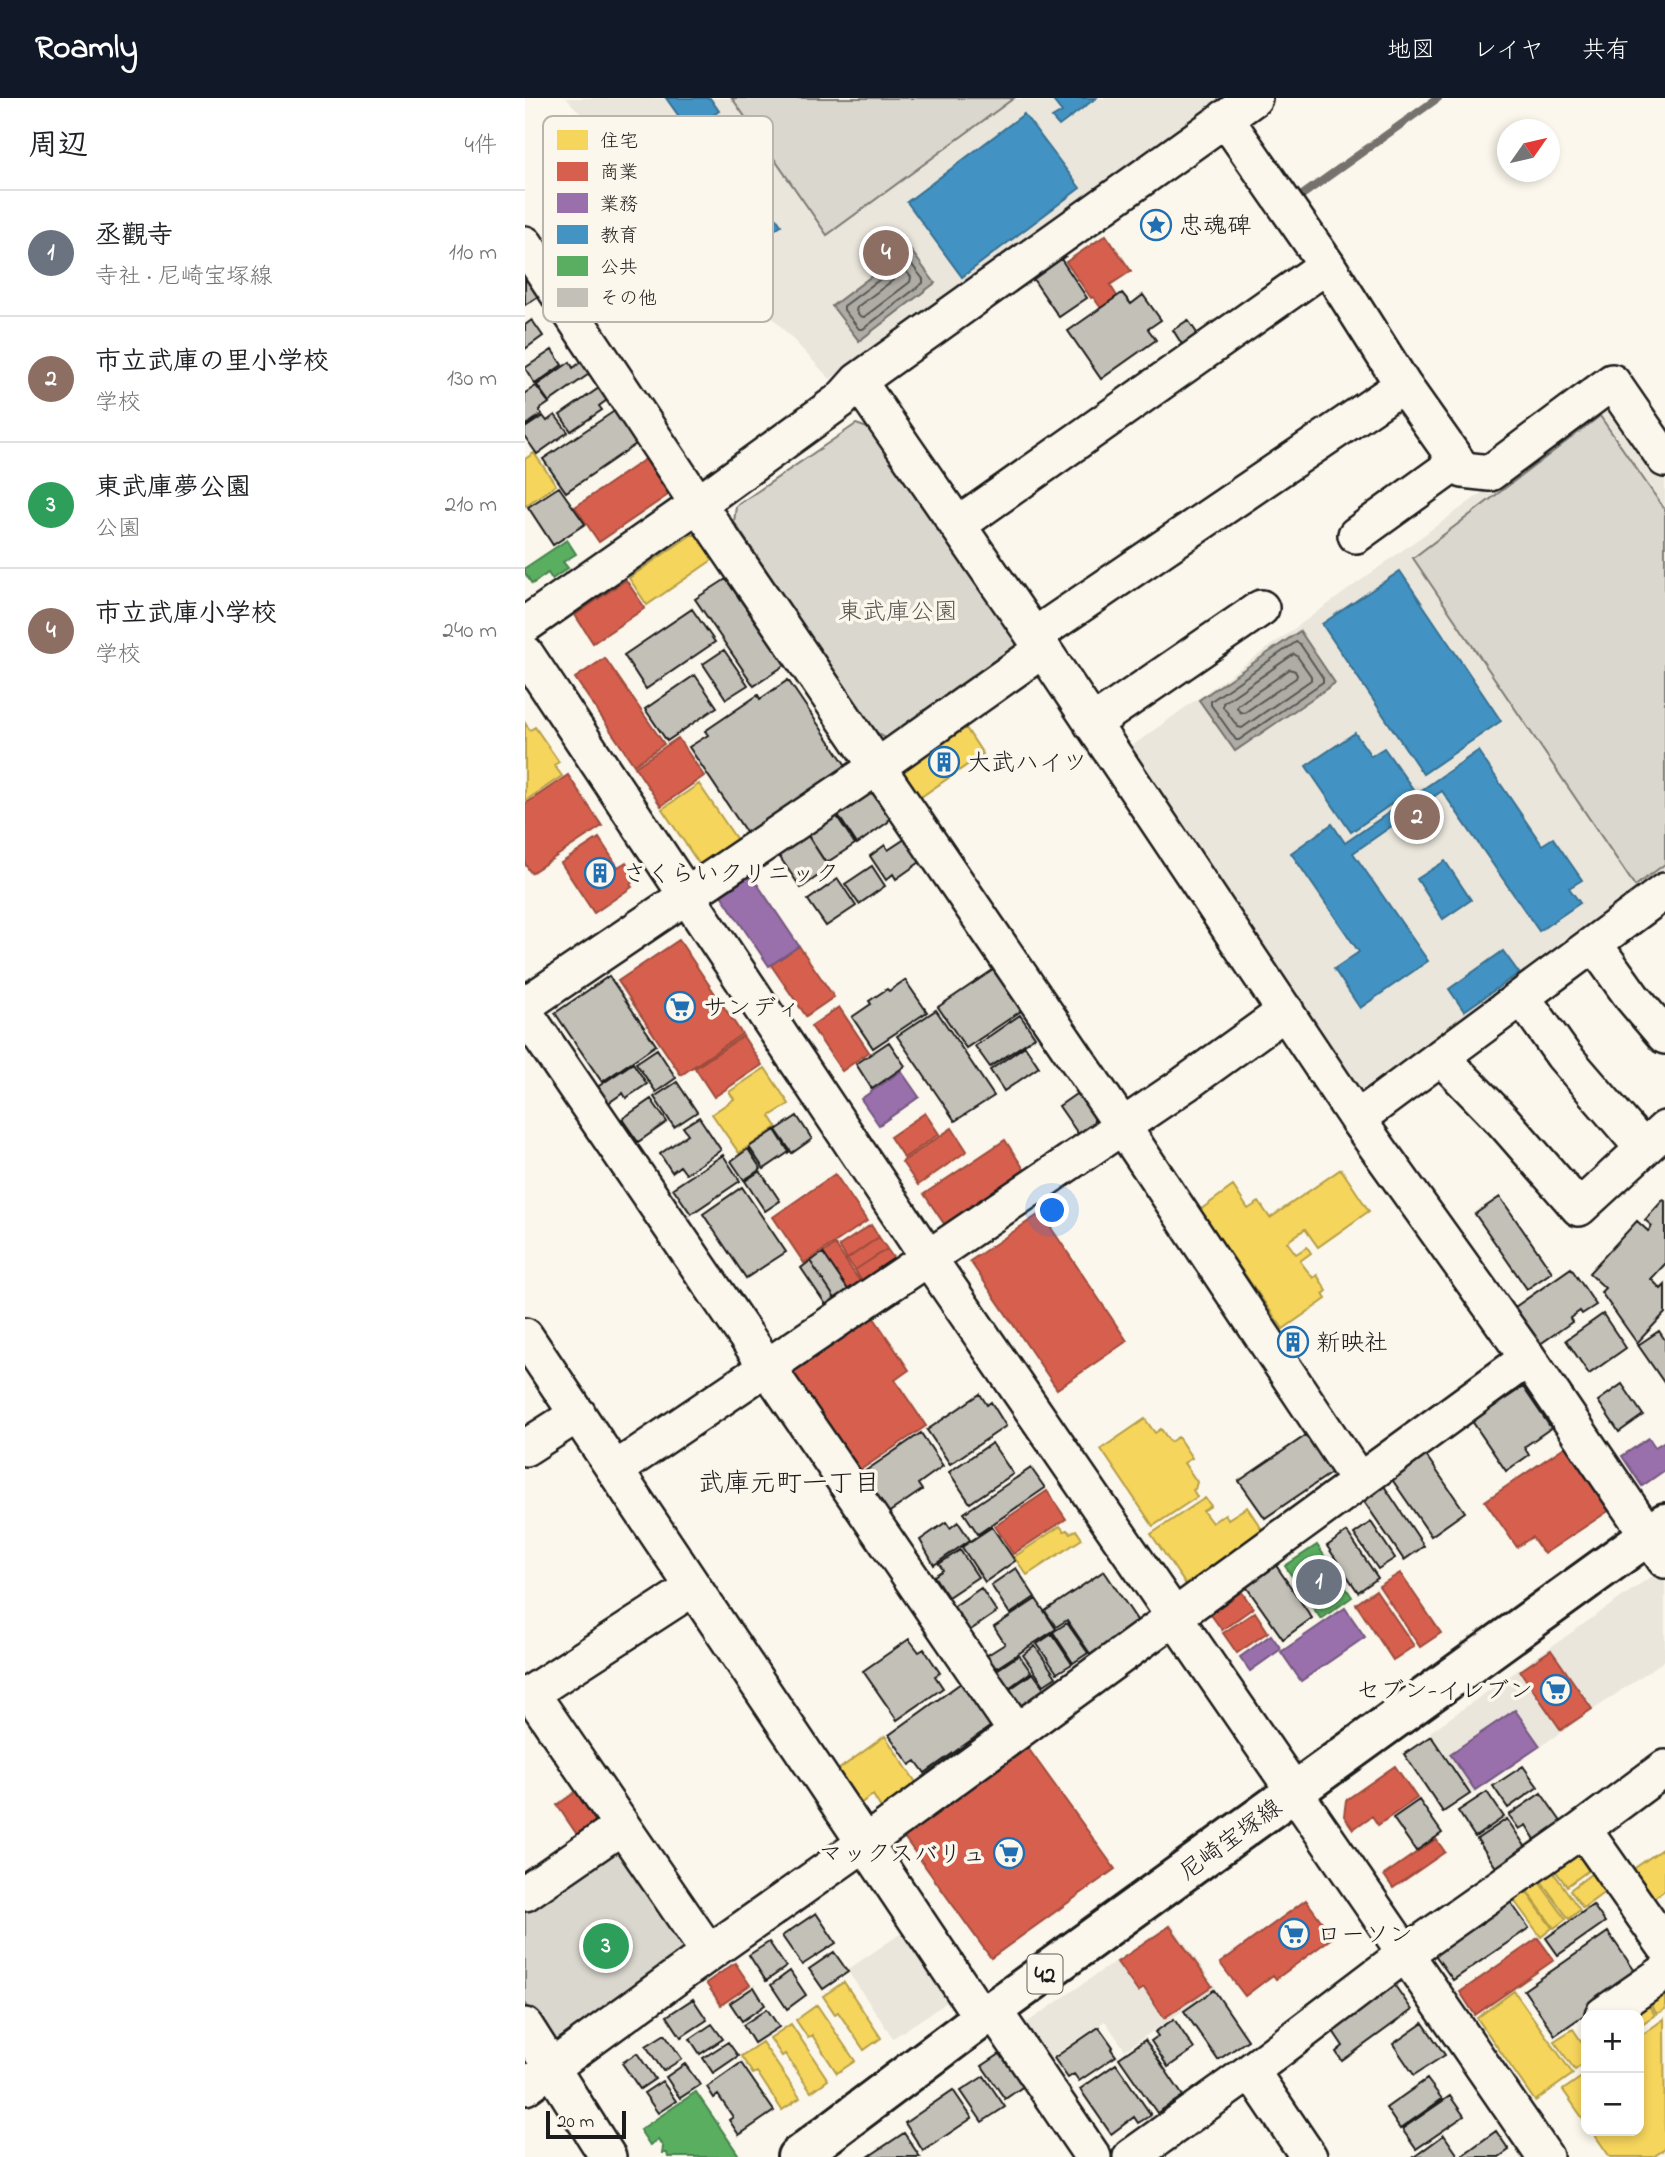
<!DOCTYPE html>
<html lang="ja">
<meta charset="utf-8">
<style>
:root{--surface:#fff;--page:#f2f2f2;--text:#202124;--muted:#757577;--line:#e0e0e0;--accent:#111827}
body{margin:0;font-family:"Indie Flower","Klee One",sans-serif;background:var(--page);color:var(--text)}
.controls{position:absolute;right:21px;bottom:21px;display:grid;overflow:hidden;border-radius:14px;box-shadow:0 4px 10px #0003}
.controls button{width:63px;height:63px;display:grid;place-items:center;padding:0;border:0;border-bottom:2px solid var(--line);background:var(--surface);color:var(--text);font:35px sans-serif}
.compass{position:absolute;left:972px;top:21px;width:63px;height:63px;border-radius:50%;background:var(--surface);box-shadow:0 4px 10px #0003;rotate:56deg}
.scale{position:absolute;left:21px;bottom:18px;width:80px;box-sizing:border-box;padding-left:7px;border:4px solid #1c1c1c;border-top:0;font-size:19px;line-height:24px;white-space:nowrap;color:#1c1c1c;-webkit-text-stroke:5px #fbf7ec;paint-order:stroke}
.you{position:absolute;left:528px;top:1113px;width:24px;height:24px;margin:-18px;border:5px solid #fff;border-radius:50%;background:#1a73e8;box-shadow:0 0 0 10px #1a73e833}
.badge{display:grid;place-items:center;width:46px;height:46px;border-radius:50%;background:var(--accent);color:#fff;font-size:23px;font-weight:700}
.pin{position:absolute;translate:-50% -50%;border:4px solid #fff;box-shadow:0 2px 7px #0006}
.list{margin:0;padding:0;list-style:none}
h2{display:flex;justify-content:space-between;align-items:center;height:91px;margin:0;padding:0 28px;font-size:30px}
h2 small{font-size:23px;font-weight:400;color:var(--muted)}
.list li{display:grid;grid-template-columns:46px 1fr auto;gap:21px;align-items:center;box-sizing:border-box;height:126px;padding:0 28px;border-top:2px solid var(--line)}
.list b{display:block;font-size:26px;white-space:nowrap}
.list p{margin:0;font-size:23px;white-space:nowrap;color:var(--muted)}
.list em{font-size:23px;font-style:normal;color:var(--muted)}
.map{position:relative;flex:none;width:1140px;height:2059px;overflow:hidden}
header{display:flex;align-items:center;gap:42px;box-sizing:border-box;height:98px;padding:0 35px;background:var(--accent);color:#fff}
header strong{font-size:33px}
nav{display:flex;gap:38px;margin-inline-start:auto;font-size:24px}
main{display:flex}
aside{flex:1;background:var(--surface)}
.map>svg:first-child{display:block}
</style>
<header>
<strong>Roamly</strong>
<nav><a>地図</a><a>レイヤ</a><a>共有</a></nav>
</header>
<main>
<aside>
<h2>周辺<small>4件</small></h2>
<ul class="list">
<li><span class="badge" style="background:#6b7280">1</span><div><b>丞觀寺</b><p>寺社 · 尼崎宝塚線</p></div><em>110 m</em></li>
<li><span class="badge" style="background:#8d6e63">2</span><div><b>市立武庫の里小学校</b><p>学校</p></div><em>130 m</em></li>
<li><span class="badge" style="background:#2e9e5b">3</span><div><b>東武庫夢公園</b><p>公園</p></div><em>210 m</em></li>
<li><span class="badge" style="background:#8d6e63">4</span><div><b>市立武庫小学校</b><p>学校</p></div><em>240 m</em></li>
</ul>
</aside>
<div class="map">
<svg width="1140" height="2059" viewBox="0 0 1140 2059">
<rect width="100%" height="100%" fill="#fbf7ec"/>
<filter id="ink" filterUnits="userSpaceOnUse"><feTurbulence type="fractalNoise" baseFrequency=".0143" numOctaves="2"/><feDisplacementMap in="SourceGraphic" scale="14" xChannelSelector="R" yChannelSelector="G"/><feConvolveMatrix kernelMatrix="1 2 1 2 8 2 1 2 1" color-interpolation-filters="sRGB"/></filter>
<g filter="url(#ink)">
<path fill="#eae6dc" d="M41 0H709L305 281Z
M1077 308 1096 314 1140 380V785L847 1000 834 997 600 653Z
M1135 1476 1140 1483V1562L947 1696 905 1634 1124 1480Z
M646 1825 691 1890 600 1952 580 1923 518 1965 494 1930Z
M378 1834 424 1903 368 1940 322 1872Z"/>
<path fill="#dad7ce" stroke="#7b7a75" stroke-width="2" d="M207 0H489L302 137Z
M1075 318 1140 412V766L1110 788 888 460Z
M331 326 354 334 500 542 496 553 365 643 348 632 209 424 211 408Z
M87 1749 95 1751 162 1841V1855L38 1945 24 1942 0 1906V1808Z"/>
<path fill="#afaca5" stroke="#74726e" stroke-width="2" d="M384 150 410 185 334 243 307 208Z
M775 533 810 585 710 653 674 602Z"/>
<path fill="#f6d55c" stroke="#b59e49" stroke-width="2" d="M9 355 31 387 0 408V361Z
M166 437H179L193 458 122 507 104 480Z
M0 625 5 632 10 629 34 664 29 667 37 678 0 703Z
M441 630 458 656 393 701 378 678 379 672Z
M174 686 214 745 177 770 137 711Z
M240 970 264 1006 245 1018 252 1029 214 1055 187 1016 209 1001 204 994Z
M816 1071 844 1113 793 1149 780 1131 762 1144 771 1156 782 1149 786 1155 775 1163 788 1180 792 1177 802 1193 798 1196 801 1201 758 1231 675 1112 708 1088 723 1111 734 1104 745 1120Z
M620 1321 630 1335 636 1331 645 1344 653 1339 667 1360 659 1365 672 1384 670 1391 668 1392 672 1399 628 1428 576 1351Z
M680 1400 686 1408 678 1413 687 1425 700 1416 703 1421 722 1409 738 1433 665 1487H661L626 1436Z
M535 1428 539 1433 542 1432 545 1435 551 1432 557 1441 502 1477 489 1459Z
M360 1638 392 1686 356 1710 348 1697 336 1705 313 1672Z
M1140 1749V1792L1127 1801 1107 1772Z
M1055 1751 1068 1769 1042 1788 1029 1771Z
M1070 1773 1084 1791 1058 1810 1045 1792Z
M1028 1774 1055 1812 1044 1821 1016 1783Z
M1014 1784 1041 1821 1029 1830 1002 1793Z
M1000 1792 1027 1830 1016 1839 988 1801Z
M319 1884 356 1940 339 1952 313 1914 310 1916 298 1898Z
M1140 1885V1911L1132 1916 1120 1899Z
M989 1893 1048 1976 1010 2003 952 1920Z
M1118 1900 1130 1917 1114 1928V1917H1093Z
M292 1907 330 1963 312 1975 287 1937 283 1940 271 1922Z
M1139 1921 1140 2051 1128 2059H1085L1067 2033H1114V1939Z
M266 1926 303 1982 286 1994 260 1956 257 1958 245 1940Z
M1048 1931 1058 1946 1061 1943V1964L1050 1972 1029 1943Z
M237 1944 275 2000 257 2012 232 1974 228 1976 216 1958Z
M1061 1976V2025L1038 1992Z"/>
<path fill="#d6604d" stroke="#9e4c3e" stroke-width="2" d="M581 137 606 173 585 187 592 198 576 210 568 199 566 200 541 164Z
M122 360 146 395 74 444 50 409Z
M101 482 120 510 68 545 50 517Z
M80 560 139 646 109 667 50 580Z
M153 640 179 678 136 708 110 669Z
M43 677 77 728 6 775 0 766V706Z
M74 740 93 769 101 764 112 781 105 786 107 789 69 815 36 765Z
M154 842 217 936 156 977 93 883Z
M274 848 309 899 281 918 246 867Z
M314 909 344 954 317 973 286 928Z
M218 938 237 967 189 999 170 970Z
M400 1015 414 1036 379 1060 365 1039Z
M427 1030 442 1053 393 1087 377 1064Z
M480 1042 502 1076 422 1130 399 1096Z
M310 1076 342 1123 279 1165 248 1119Z
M516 1115 602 1243 532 1291 445 1163Z
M346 1127 354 1139 322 1161 314 1148Z
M354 1139 362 1151 330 1172 322 1161Z
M310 1147 338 1188 326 1196 298 1155Z
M362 1151 372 1165 339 1187 330 1172Z
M347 1217 384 1272 370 1282 401 1328 329 1376 266 1282 268 1271Z
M1041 1348 1085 1412 1019 1456 1007 1439 992 1449 960 1403Z
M522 1393 541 1421 488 1456 470 1428Z
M875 1475 916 1535 895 1549 854 1488Z
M714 1490 728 1510 697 1532 682 1511Z
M851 1492 889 1548 868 1562 831 1506Z
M730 1514 743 1534 712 1555 698 1535Z
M1026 1552 1067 1611 1036 1632 995 1573Z
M503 1650 590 1771 466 1860 379 1739Z
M870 1668 892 1700 853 1727 847 1718 828 1731 819 1718 821 1702Z
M52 1693 73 1724 53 1738 32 1707Z
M911 1741 920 1754 868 1790 859 1777Z
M781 1802 808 1839 751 1881 748 1877 720 1898 695 1865Z
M645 1828 687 1888 639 1920 619 1890 613 1894 592 1864Z
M1013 1840 1029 1862 950 1917 935 1894Z
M210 1865 225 1887 196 1907 181 1885Z"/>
<path fill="#9970ab" stroke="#745780" stroke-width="2" d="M224 774 274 848 244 868 194 794Z
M376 973 394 999 354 1027 336 1001Z
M1124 1340 1130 1349 1140 1343V1372L1117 1388 1097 1358Z
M820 1510 840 1539 776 1583 756 1554Z
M746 1537 756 1551 725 1573 715 1559Z
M990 1612 1015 1648 950 1692 925 1656Z"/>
<path fill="#4393c3" stroke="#376f91" stroke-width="2" d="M141 0H185L194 13 182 22 256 127 224 150 152 43 165 34Z
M526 0H571L534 28 527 20 537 14Z
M499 16 555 90 437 179 382 104Z
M875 473 976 623 898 676 797 526Z
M830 635 846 658 859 650 888 691 826 734 781 668Z
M953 653 1017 747 1028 740 1057 782 1044 790 1055 805 1014 833 917 693 828 755 903 863 835 910 809 871 834 854 766 755 807 726 820 745Z
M920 763 946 802 918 821 892 781Z
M978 853 994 875 939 913 924 891Z"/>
<path fill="#5aae61" stroke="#47824c" stroke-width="2" d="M42 442 51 456 38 464 43 470 27 481 23 475 7 486 0 475V470Z
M792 1447 827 1499 796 1521 760 1468Z
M171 1994 213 2056 208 2059H143L142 2055H137L138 2049 133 2041 125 2047 115 2032Z"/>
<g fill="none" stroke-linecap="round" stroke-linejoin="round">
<path stroke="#575653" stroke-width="2" d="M381 162 384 163 398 181V185L338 231H334L319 212V208Z
M379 174H382L386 179 385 184 339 219 335 218 331 213 332 209Z
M771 544 775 546 798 580V584L714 642H711L686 607V603Z
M769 556 772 558 786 578V582L717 630 713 629 698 609V605Z
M765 571 770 573 772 577 771 580 719 615 715 614 712 610 713 607Z"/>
<path stroke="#74726e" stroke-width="8" d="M776 105 773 100 913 0"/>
</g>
<path fill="#c3c0b8" stroke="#1c1c1c" stroke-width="2" d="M536 161 562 200 534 219 508 181Z
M0 176 15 197 0 207Z
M597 195 606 206 618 197 636 222 623 231 631 242 576 281 543 233Z
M7 222 18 238 0 251V227Z
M663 222 674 238 658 248 648 232Z
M27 252 37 267 10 286 0 270Z
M59 262 67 274 24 304 12 287 45 264 48 270Z
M11 288 24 305 14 312 17 316 0 328V295Z
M74 290 82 302 74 308 77 312 46 333 35 317Z
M91 312 114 344 41 394 18 361Z
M30 317 43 334 12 356 0 339V330L18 318 22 323Z
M34 389 60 426 28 447 3 409Z
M201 481 260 567 229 588 170 501Z
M167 511 190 544 121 591 99 557Z
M199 552 223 587 201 601 178 566Z
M170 577 192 609 142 643 120 611Z
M263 582 322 669 223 737 164 649 183 637 180 633 233 597 235 601Z
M350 692 366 715 363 724 332 746 313 717Z
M311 717 330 746 301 765 282 736Z
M281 735 304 770 276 790 252 755Z
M383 739 398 762 371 781 368 776 361 782 345 758 360 747 363 752Z
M347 768 360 788 334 806 320 786Z
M313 781 331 808 301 828 283 802Z
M471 870 499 911 441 950 413 909Z
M84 878 131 947 77 984 30 915Z
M380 882 402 914 348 950 327 919 346 906 344 903 362 891 364 893Z
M411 912 469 998 430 1023 372 938Z
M495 917 510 939 465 969 450 948Z
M364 944 380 968 347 991 331 966Z
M500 948 514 969 479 993 465 972Z
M132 951 151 980 131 994 111 965Z
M108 965 122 986 101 1000 98 995 82 1006 71 990Z
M152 984 172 1014 149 1029 129 999Z
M554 994 570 1017 567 1033 556 1040 534 1008Z
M126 1001 142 1024 113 1044 97 1021Z
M272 1018 287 1041 267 1055 251 1032Z
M174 1019 196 1052 161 1076 155 1068 147 1074 135 1056 163 1036 158 1029Z
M250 1032 264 1054 239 1071 224 1049Z
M223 1051 236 1071 219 1082 206 1063Z
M198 1057 215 1083 166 1116 148 1090Z
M235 1073 255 1103 240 1113 220 1083Z
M217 1089 261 1154 221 1180 178 1116Z
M975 1099 1027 1174 1002 1191 950 1116Z
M1138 1102 1140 1103V1166L1126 1181 1136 1191 1140 1187V1215L1112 1245 1076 1194 1080 1190 1064 1175 1112 1123 1123 1133 1127 1128 1120 1122Z
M298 1155 326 1196 313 1205 285 1163Z
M285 1163 313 1205 304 1211 276 1170Z
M1046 1170 1071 1207 1057 1216 1055 1213 1045 1220 1047 1224 1015 1246 990 1209Z
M1078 1216 1101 1250 1064 1276 1041 1242Z
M770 1231 781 1246 766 1256 756 1242Z
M1134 1233 1140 1242V1286L1113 1247Z
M1097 1286 1118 1317 1094 1334 1073 1303Z
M998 1289 1026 1330 999 1349 1004 1357 981 1373 947 1323Z
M455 1296 462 1307 466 1304 481 1328 425 1366 402 1332Z
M396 1335 418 1368 393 1386 397 1392 363 1415 336 1376Z
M783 1336 809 1373 740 1420 714 1383Z
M467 1345 488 1376 445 1405 424 1374Z
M900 1356 940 1414 906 1438 866 1380Z
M506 1370 520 1390 453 1436 439 1415Z
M857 1385 899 1448 879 1462 836 1399Z
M421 1424 425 1430 433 1424 445 1442 409 1467 395 1442Z
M846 1424 870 1460 853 1471 829 1436Z
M467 1429 490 1463 460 1484 437 1449Z
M822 1434 853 1480 833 1494 802 1448Z
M435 1452 453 1479 423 1499 409 1478 418 1472 414 1466Z
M750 1466 787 1520 758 1541 720 1487Z
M491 1470 510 1499 485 1516 466 1487Z
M579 1473 614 1525 566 1557 542 1522 531 1529 520 1513Z
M456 1490 472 1514 441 1535 425 1511Z
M511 1501 531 1531 470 1571 461 1558 480 1546 469 1529Z
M542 1525 563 1555 548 1565 528 1534Z
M527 1536 547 1566 532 1575 512 1546Z
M384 1541 394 1554 399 1551 415 1575 410 1578 418 1590 372 1622 338 1573Z
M510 1548 531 1579 519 1587 498 1557Z
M494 1557 506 1574 481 1592 469 1574Z
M508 1575 521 1593 494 1611 482 1593Z
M436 1585 466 1628 400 1675 391 1663 385 1667 364 1637Z
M906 1638 945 1696 918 1714 879 1656Z
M998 1668 1013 1689 983 1710 968 1688Z
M962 1694 979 1719 950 1739 933 1713Z
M1016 1695 1037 1725 1011 1743 1001 1727 994 1731 984 1717Z
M894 1702 917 1735 891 1753 868 1720Z
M982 1721 1002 1751 972 1771 952 1741Z
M984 1802 1004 1830 928 1882 908 1854Z
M1068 1807 1080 1824 1033 1857 1021 1840Z
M291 1815 311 1845 277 1867 257 1838Z
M1083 1834 1114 1879 1030 1937 999 1892Z
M244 1844 261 1869 241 1883 224 1857Z
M309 1854 323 1874 298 1891 284 1871Z
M265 1873 281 1897 262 1911 246 1887Z
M868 1885 887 1912 817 1963 811 1954 818 1948 806 1930Z
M229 1889 240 1907 217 1923 205 1905Z
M689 1892 723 1942 693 1962 659 1913Z
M168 1901 182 1922 156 1939 142 1918Z
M242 1911 254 1929 229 1945 218 1927Z
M649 1921 669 1951 643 1969 626 1943 633 1938 630 1934Z
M898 1925 920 1957 889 1977 868 1946Z
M187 1926 198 1941 175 1956 165 1941Z
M574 1929 588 1949 586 1951 591 1958 554 1983 549 1976 543 1980 529 1960Z
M140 1936 157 1961 138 1973 121 1948Z
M620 1942 658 1998 632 2015 594 1960Z
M203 1944 213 1958 188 1975 178 1960Z
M481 1952 503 1985 480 2001 457 1968Z
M112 1955 130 1981 115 1991 97 1965Z
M216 1965 249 2013 214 2037 204 2022 208 2019 193 1997 189 2000 182 1989Z
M160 1966 175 1987 155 2000 141 1979Z
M591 1966 626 2017 613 2025 609 2019 586 2036 555 1991Z
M459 1978 480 2009 457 2024 436 1993Z
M902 1981 917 2001 875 2031 861 2010Z
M137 1983 151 2003 133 2015 119 1995Z
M428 1992 447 2020 398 2053 380 2025Z
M925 1998 939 2018 891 2051 877 2031Z
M971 2033 984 2052 974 2059H935Z
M379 2035 395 2059H343Z
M919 2037 932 2056 928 2059H889Z"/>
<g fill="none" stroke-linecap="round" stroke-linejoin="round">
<g stroke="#1c1c1c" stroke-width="40">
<path id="minor" d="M0 146 173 406 598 1029 834 1383
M333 283 509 538 832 1021 1003 1260 1140 1462
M878 287 938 372 965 375 1087 284 1140 361
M433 427 802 167
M831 437 932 364
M0 527 173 406 316 302 333 283 729 0
M509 538 878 287 802 167 700 20
M0 555 404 1161 1020 2059
M567 626 736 510
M1069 846 1107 899 1140 938
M997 899 1038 957 1118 1050
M0 907 352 669 517 552
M0 915 491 1633
M916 959 978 1023 1054 1110 1140 1031
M832 1021 1140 793
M0 1238 457 1920
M0 1350 53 1316
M90 1372 660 986 761 913
M6 1595 184 1855
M0 1599 168 1490
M1058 1731 1140 1848
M0 1795 97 1728
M469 1913 568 2059
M1078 1917 1140 1874
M0 1928 83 2059
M726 1973 784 2059
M0 1989 184 1855 340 1745 1003 1260
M606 2059 726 1973 880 1856 1058 1731 1140 1670"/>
</g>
<g stroke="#1c1c1c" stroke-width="44">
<path id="major" d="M272 2059 457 1920 1140 1425"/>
</g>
<use href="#minor" stroke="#fbf7ec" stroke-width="35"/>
<use href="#major" stroke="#fbf7ec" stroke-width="38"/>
</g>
</g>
<defs>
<g id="sight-ring" transform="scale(1.575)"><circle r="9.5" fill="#fbf7ec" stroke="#1f6fb2" stroke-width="1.5"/><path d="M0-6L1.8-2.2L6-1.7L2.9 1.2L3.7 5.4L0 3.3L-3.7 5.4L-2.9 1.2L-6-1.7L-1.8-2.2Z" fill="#1f6fb2"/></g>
<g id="building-ring" transform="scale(1.575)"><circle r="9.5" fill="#fbf7ec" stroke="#1f6fb2" stroke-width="1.5"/><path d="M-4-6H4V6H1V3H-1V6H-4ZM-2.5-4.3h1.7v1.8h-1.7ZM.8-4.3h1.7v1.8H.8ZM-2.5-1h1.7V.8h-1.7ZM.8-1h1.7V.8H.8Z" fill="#1f6fb2"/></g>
<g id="supermarket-ring" transform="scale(1.575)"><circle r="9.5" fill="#fbf7ec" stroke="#1f6fb2" stroke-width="1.5"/><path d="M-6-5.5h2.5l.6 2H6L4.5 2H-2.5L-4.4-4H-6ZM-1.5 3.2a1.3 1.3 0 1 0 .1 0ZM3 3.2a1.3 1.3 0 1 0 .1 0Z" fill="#1f6fb2"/></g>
</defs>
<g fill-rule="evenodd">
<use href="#sight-ring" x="631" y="127"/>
<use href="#building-ring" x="419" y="664"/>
<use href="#building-ring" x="75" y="775"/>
<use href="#supermarket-ring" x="155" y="909"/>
<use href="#building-ring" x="768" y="1244"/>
<use href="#supermarket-ring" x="1031" y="1592"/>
<use href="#supermarket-ring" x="484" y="1755"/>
<use href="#supermarket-ring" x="769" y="1836"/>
</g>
<g text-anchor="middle" stroke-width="7" stroke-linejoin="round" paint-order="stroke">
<rect fill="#fbf7ec" stroke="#5f5e5a" stroke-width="2" x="502.5" y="1856.5" width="35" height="39" rx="5"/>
<g font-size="23" font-weight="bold" fill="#1c1c1c">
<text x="520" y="1884">42</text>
</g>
<g font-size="24" fill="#1c1c1c" stroke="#fbf7ec" text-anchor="start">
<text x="654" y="135">忠魂碑</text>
<text x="442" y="672">大武ハイツ</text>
<text x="98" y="783">さくらいクリニック</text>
<text x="178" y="917">サンディ</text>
<text x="791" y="1252">新映社</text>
<text x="1008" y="1600" text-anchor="end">セブン-イレブン</text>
<text x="461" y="1763" text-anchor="end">マックスバリュ</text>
<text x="792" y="1844">ローソン</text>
</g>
<g font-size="24" fill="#555451" stroke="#fbf7ec">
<text x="373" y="521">東武庫公園</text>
</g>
<g font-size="24" fill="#1c1c1c" stroke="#fbf7ec">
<text transform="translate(705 1741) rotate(-36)" y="8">尼崎宝塚線</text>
</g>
<g font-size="26" fill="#1c1c1c" stroke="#fbf7ec">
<text x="264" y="1393">武庫元町一丁目</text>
</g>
</g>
<rect x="18" y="18" width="230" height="206" rx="10" fill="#fbf7ec" stroke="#b8b5ae" stroke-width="2"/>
<rect x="32" y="32" width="31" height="20" fill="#f6d55c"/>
<rect x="32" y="64" width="31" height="19" fill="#d6604d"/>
<rect x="32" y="95" width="31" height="20" fill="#9970ab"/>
<rect x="32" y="127" width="31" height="19" fill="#4393c3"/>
<rect x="32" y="158" width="31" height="20" fill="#5aae61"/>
<rect x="32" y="190" width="31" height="19" fill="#c3c0b8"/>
<g font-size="19" fill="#1c1c1c">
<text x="75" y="49">住宅</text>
<text x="75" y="80">商業</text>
<text x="75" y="112">業務</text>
<text x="75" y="143">教育</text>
<text x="75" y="175">公共</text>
<text x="75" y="206">その他</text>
</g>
</svg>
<div class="controls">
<button>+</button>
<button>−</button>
</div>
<svg class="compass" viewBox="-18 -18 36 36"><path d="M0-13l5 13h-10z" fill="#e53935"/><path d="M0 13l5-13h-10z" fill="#757577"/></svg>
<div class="scale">20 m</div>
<div class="you"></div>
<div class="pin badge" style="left:794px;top:1484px;background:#6b7280">1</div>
<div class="pin badge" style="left:892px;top:719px;background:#8d6e63">2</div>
<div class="pin badge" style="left:81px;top:1848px;background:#2e9e5b">3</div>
<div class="pin badge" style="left:361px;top:155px;background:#8d6e63">4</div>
</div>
</main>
